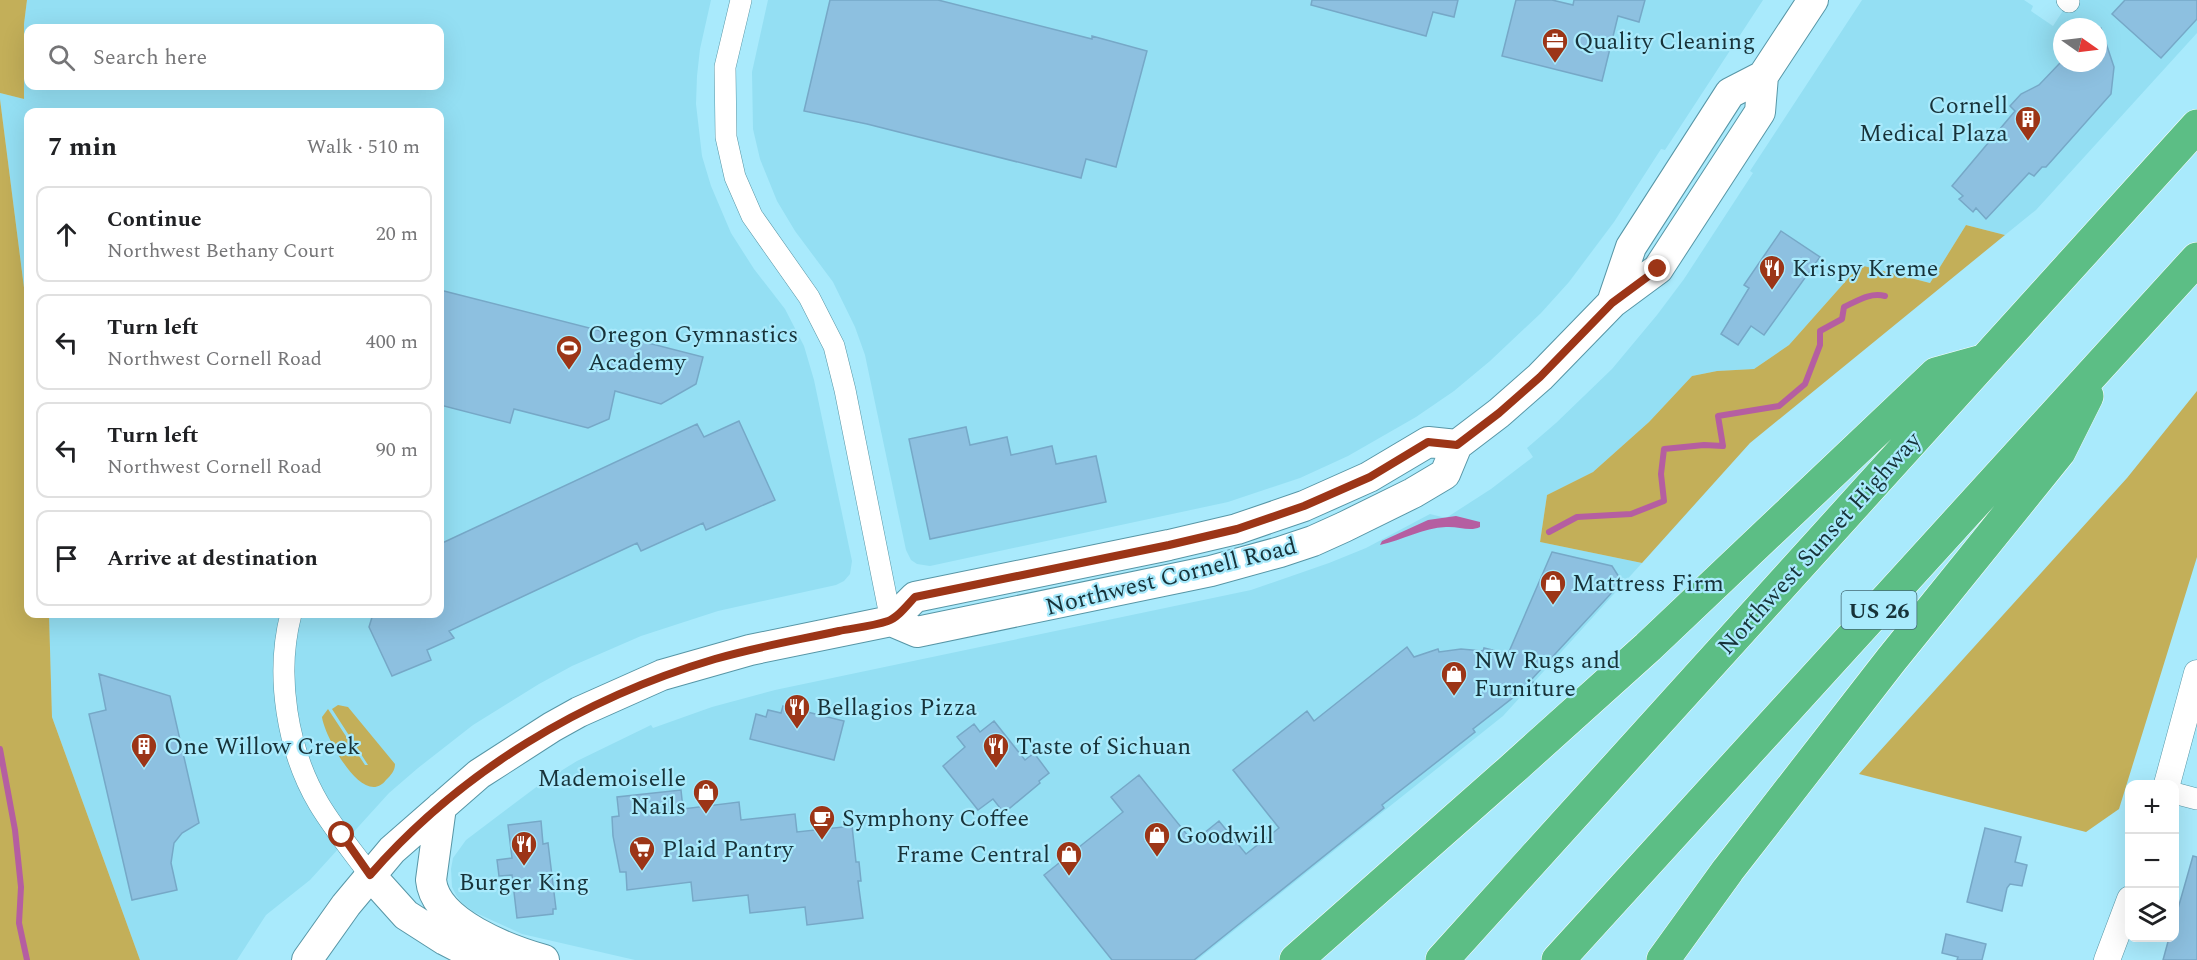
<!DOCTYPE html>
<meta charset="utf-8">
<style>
:root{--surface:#fff;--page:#f2f2f2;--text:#202124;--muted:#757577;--line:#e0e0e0}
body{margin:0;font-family:Spectral,serif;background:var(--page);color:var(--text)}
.controls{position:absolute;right:18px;bottom:18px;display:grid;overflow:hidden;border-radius:12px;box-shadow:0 6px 24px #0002}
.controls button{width:54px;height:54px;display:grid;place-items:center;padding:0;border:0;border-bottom:2px solid var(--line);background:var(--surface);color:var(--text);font:30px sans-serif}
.compass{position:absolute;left:2053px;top:18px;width:54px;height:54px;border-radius:50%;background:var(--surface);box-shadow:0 6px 24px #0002;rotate:104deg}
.stop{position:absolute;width:18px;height:18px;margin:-14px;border:4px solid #9c3517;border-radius:50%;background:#fff}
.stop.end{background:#9c3517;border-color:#fff;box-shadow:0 2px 6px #0008}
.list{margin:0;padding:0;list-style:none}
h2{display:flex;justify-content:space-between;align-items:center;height:78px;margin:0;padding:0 24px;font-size:26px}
h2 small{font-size:20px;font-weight:400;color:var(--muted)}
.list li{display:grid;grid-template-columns:39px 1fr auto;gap:18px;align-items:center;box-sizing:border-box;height:96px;margin:0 12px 12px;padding:0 12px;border:2px solid var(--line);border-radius:12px}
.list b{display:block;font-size:22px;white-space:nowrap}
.list p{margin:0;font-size:20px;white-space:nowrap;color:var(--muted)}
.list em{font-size:20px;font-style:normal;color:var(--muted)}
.icon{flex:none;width:33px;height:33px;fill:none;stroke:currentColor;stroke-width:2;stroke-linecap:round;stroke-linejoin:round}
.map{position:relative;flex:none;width:2197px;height:960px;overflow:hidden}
.search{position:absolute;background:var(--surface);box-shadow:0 6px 24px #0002;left:24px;top:24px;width:420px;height:66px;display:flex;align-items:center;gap:15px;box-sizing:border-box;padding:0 21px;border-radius:12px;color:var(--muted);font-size:22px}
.panel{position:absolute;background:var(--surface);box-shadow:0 6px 24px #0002;left:24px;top:108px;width:420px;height:510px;border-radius:12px}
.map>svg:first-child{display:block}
</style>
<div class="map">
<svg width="2197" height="960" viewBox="0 0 2197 960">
<rect width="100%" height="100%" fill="#a9eafc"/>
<path fill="#94dff3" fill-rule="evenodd" d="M27 0H711L700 49 697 76 696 104 702 156 711 186 731 233 754 269 785 309 804 346 814 380 852 561 850 574 844 581 836 585 718 611 641 636 572 666 539 684 473 725 418 768 389 793 310 880 266 915 237 960H140L52 717 49 614H440V112H28V319L0 99V93L24 99V24ZM28 28H440V86H28Z
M768 0H1763L1665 150 1661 149 1614 222 1569 282 1541 313 1490 361 1454 391 1416 417 1348 456 1300 478 1228 502 930 566 917 564 911 560 906 550 865 355 855 327 833 282 795 231 777 201 760 159 753 129 752 72Z
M1862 0H2024L2033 6 2031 11 2053 26 2070 0H2197V33L2036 210 2005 235 1966 225 1930 283 1860 265 1789 345 1754 369 1717 371 1692 376 1649 422 1593 472 1547 495 1540 542 1642 563 1503 716 1197 960H635L522 934 474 912 462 903 456 895 452 887 451 869 453 858 466 840 543 782 577 761 651 725 653 728 712 707 775 690 1251 590 1329 563 1366 548 1430 514 1446 518 1491 489 1533 457 1527 448 1556 423 1612 369 1657 315 1684 279 1753 173 1750 171ZM2062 27H2098V63H2062Z"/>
<path fill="#c3af59" d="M0 0H27L24 24V99L0 93Z
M0 99 28 319V614H49L52 717 140 960H0Z
M1966 225 2005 235 1750 443 1642 563 1540 542 1547 495 1593 472 1649 422 1692 376 1717 371 1754 369 1789 345 1860 265 1930 283Z
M2197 391V557L2119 809 2086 832 1859 774 2127 478Z
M338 705 348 707 395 764C395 771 391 775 386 780 363 810 324 735 322 717L328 709 365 765H368L332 709Z"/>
<path fill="#b55ea1" d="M1456 516 1480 522V527C1470 532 1458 526 1446 527 1423 528 1403 540 1380 545L1382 541 1428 520Z"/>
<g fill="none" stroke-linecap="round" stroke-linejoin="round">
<path stroke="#b55ea1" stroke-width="6" d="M1549 532 1577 517 1631 514 1664 501 1661 474 1664 449 1704 445 1723 446 1718 416 1779 406 1805 384 1820 345V331L1842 319 1844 307C1857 301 1870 292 1885 296
M0 749 15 830 21 887 19 923 27 960"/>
</g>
<path fill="#8dc0e0" stroke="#76a8c7" stroke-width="1.5" d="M830 0H938L1092 39V36L1147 51 1116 167 1086 159 1081 178 867 124 804 111Z
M1312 0H1458L1454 17 1433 12 1426 36 1311 5Z
M1516 0H1552L1573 5 1574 0H1645L1639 22 1618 16 1602 81 1502 56Z
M2125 0H2197V19L2161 58 2112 14Z
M2098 28H2101L2114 67 2111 94 2046 167H2042L2034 176 2029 173 1986 219 1976 208 1973 212 1959 199 1963 196 1952 186 2015 111 2010 106 2021 94 2039 85 2060 63H2098Z
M1781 231 1820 257 1764 335 1751 326 1738 345 1721 334 1749 288 1744 285Z
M440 290 703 357 696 384 661 404 615 391 609 419 588 428 514 409 510 423 440 405Z
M739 421 775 500 706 530 703 523 641 551 637 543 449 631 454 638 427 650 431 660 392 676 369 627 373 614H440V544L697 424 704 437Z
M966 427 970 445 1007 437 1011 455 1052 446 1056 464 1096 456 1106 502 930 539 909 439Z
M1552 552 1612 566 1619 577 1618 586 1531 680 1533 682 1473 729 1475 732 1382 805 1384 808 1194 960H1112L1044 875 1123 812 1111 797 1139 775 1193 842 1219 821 1246 854 1279 828 1233 770 1307 711 1314 721 1407 647 1414 657 1438 649 1439 652 1461 649 1483 651 1484 648 1508 654Z
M99 674 170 696 199 823 182 833 174 843 171 863 177 890 132 900 89 714 106 710Z
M783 706 844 721 834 760 750 739 756 714 766 717 768 710 781 713Z
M994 721 1025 760 1034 753 1049 773 1039 781 1040 783 1004 813 993 799 978 810 943 766 965 747 957 737 974 724 980 732Z
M681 790 683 809 739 802 741 820 795 814 797 832 852 826 856 862H859L861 881H858L863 918 807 925 805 907 750 913 748 895 693 901 691 882 627 890 626 872H620L613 836 612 817 619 816 617 797Z
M541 821 543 844 548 843 556 909H553V914L517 918 512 875 499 876 497 860 512 858 508 825Z
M1985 828 2021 837 2015 862 2027 865 2022 886 2010 884 2007 888 2002 911 1967 902Z
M2193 856 2197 857V960H2163L2169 938H2175V919Z
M1946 934 1986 944 1982 960H1957L1958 957 1942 953Z"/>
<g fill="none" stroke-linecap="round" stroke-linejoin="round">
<g stroke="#5796a6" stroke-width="22">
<path id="minor" d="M741 0 725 67 726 137 735 177 752 216 809 297 834 346 845 390 891 621
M2067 0 2069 2
M291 614C275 675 287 750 319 804 334 829 353 852 370 875
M2174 793 2197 799"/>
</g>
<g stroke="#5796a6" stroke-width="27">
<path id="tertiary" d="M2167 784 2197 673
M2107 960 2130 899"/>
</g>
<g stroke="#5796a6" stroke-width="32">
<path id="secondary" d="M1612 303 1631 247 1730 93 1763 76
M891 621 917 632 1211 571 1280 552 1313 541 1344 527 1413 493 1445 474 1457 445 1499 413 1540 377 1612 303 1658 269 1760 112 1763 76 1813 0
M441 807 431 880C435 923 509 950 544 960
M370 875 406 915 445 940 484 960
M307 960 346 905 392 850 479 774 552 727 579 712 662 675 750 650 891 621 915 597 1169 545 1237 529 1304 506 1369 477 1428 442 1457 445"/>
</g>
<g stroke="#fff" stroke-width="34">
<path id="motorway" d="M1296 960 1509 772 1648 647 1936 374 1983 361
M1442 960 2197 126
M1558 960 2197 259
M1663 960 1728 870 1891 660 2059 452 2087 396"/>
</g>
<use href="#minor" stroke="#fff" stroke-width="21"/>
<use href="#tertiary" stroke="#fff" stroke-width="26"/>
<use href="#secondary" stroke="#fff" stroke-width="30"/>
<use href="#motorway" stroke="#5cbe85" stroke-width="33"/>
</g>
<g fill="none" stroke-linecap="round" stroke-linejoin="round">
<path stroke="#9c3517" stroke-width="8" d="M342 835 370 875C461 771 583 698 715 659 756 647 798 640 839 631 855 628 873 626 888 621 898 618 908 604 915 597L1169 545 1237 529 1304 506 1370 477 1428 442 1457 445 1499 413 1540 377 1612 303 1658 269"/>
</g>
<defs>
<g id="office-pin" transform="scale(1.35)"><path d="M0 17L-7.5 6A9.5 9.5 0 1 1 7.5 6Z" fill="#9c3517" stroke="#a9eafc"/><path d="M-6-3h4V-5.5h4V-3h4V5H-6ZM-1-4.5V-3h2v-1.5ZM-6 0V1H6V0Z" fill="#fff"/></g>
<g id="building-pin" transform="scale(1.35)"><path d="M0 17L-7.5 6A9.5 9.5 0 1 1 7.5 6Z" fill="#9c3517" stroke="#a9eafc"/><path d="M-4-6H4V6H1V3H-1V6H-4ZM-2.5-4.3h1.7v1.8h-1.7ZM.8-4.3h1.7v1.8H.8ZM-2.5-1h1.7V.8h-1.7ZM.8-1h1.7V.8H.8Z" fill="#fff"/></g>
<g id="restaurant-pin" transform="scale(1.35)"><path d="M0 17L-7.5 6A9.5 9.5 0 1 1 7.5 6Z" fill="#9c3517" stroke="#a9eafc"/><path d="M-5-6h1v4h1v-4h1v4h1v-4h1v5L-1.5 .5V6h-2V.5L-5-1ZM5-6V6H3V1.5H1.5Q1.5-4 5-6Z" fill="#fff"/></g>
<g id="stadium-pin" transform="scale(1.35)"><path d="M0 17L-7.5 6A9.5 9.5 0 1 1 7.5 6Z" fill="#9c3517" stroke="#a9eafc"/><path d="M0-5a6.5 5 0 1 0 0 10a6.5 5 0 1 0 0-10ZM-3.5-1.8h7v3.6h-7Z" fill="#fff"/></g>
<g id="shop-pin" transform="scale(1.35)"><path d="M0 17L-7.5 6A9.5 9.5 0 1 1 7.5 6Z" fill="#9c3517" stroke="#a9eafc"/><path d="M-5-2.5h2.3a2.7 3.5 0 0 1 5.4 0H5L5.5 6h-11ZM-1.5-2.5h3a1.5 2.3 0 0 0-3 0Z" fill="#fff"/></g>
<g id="cafe-pin" transform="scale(1.35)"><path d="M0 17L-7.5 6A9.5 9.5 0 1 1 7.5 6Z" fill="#9c3517" stroke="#a9eafc"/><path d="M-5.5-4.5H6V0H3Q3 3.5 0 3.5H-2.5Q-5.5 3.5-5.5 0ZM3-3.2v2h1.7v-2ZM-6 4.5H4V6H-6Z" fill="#fff"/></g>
<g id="supermarket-pin" transform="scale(1.35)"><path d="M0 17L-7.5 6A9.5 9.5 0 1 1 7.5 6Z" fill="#9c3517" stroke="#a9eafc"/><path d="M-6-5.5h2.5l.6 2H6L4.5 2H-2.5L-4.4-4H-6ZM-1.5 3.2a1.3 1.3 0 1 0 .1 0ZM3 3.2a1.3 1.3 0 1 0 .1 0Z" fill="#fff"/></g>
</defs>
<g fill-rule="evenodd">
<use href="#office-pin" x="1555" y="41"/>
<use href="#building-pin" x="2028" y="119"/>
<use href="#restaurant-pin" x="1772" y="268"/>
<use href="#stadium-pin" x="569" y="348"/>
<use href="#shop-pin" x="1553" y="583"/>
<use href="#shop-pin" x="1454" y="674"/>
<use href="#restaurant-pin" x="797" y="707"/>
<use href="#building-pin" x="144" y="746"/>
<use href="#restaurant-pin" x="996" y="746"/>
<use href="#shop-pin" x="706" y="792"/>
<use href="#cafe-pin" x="822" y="818"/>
<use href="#shop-pin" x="1157" y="835"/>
<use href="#restaurant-pin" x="524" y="844"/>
<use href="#supermarket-pin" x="642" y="849"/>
<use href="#shop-pin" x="1069" y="854"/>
</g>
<g text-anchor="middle" stroke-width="4.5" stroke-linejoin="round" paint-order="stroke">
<rect fill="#a9eafc" stroke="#436974" stroke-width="1.5" x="1841.5" y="591" width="75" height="38" rx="4.5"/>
<g font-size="22" font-weight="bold" fill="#173239">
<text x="1879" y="618">US 26</text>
</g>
<g font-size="24" fill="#173239" stroke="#a9eafc" text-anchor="start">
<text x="1574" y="49">Quality Cleaning</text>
<text x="2008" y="113" text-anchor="end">Cornell<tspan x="2008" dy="28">Medical Plaza</tspan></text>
<text x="1792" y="276">Krispy Kreme</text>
<text x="588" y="342">Oregon Gymnastics<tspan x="588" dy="28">Academy</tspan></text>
<text x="1572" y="591">Mattress Firm</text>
<text x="1474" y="668">NW Rugs and<tspan x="1474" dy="28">Furniture</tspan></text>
<text x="816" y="715">Bellagios Pizza</text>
<text x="164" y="754">One Willow Creek</text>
<text x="1016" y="754">Taste of Sichuan</text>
<text x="686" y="786" text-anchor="end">Mademoiselle<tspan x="686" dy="28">Nails</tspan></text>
<text x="842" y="826">Symphony Coffee</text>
<text x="1176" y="843">Goodwill</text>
<text x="662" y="857">Plaid Pantry</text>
<text x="1050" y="862" text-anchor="end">Frame Central</text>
<text x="524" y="890" text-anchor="middle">Burger King</text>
</g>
<g font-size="24" fill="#173239" stroke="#a9eafc">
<text transform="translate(1819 543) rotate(-48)" y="8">Northwest Sunset Highway</text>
<text transform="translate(1171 576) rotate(-14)" y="8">Northwest Cornell Road</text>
</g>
</g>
</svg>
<div class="controls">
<button>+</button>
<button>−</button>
<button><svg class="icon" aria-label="layers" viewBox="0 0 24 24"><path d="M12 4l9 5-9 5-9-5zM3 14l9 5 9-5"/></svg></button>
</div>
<svg class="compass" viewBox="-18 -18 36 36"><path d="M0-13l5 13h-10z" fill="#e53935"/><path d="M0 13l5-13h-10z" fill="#757577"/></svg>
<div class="stop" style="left:342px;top:835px"></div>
<div class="stop end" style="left:1658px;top:269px"></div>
<div class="search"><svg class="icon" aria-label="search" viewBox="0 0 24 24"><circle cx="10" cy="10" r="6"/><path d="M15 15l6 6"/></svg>Search here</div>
<section class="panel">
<h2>7 min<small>Walk · 510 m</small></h2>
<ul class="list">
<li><svg class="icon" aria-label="ahead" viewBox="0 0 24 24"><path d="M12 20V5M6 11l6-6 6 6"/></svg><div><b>Continue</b><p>Northwest Bethany Court</p></div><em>20 m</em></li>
<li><svg class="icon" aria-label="left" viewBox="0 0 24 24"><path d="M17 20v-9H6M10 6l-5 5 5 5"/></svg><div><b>Turn left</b><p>Northwest Cornell Road</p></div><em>400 m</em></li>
<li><svg class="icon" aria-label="left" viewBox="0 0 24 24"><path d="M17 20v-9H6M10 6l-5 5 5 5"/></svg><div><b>Turn left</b><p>Northwest Cornell Road</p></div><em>90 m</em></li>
<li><svg class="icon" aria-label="arrive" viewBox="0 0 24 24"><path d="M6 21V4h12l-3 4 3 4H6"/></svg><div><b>Arrive at destination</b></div></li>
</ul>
</section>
</div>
